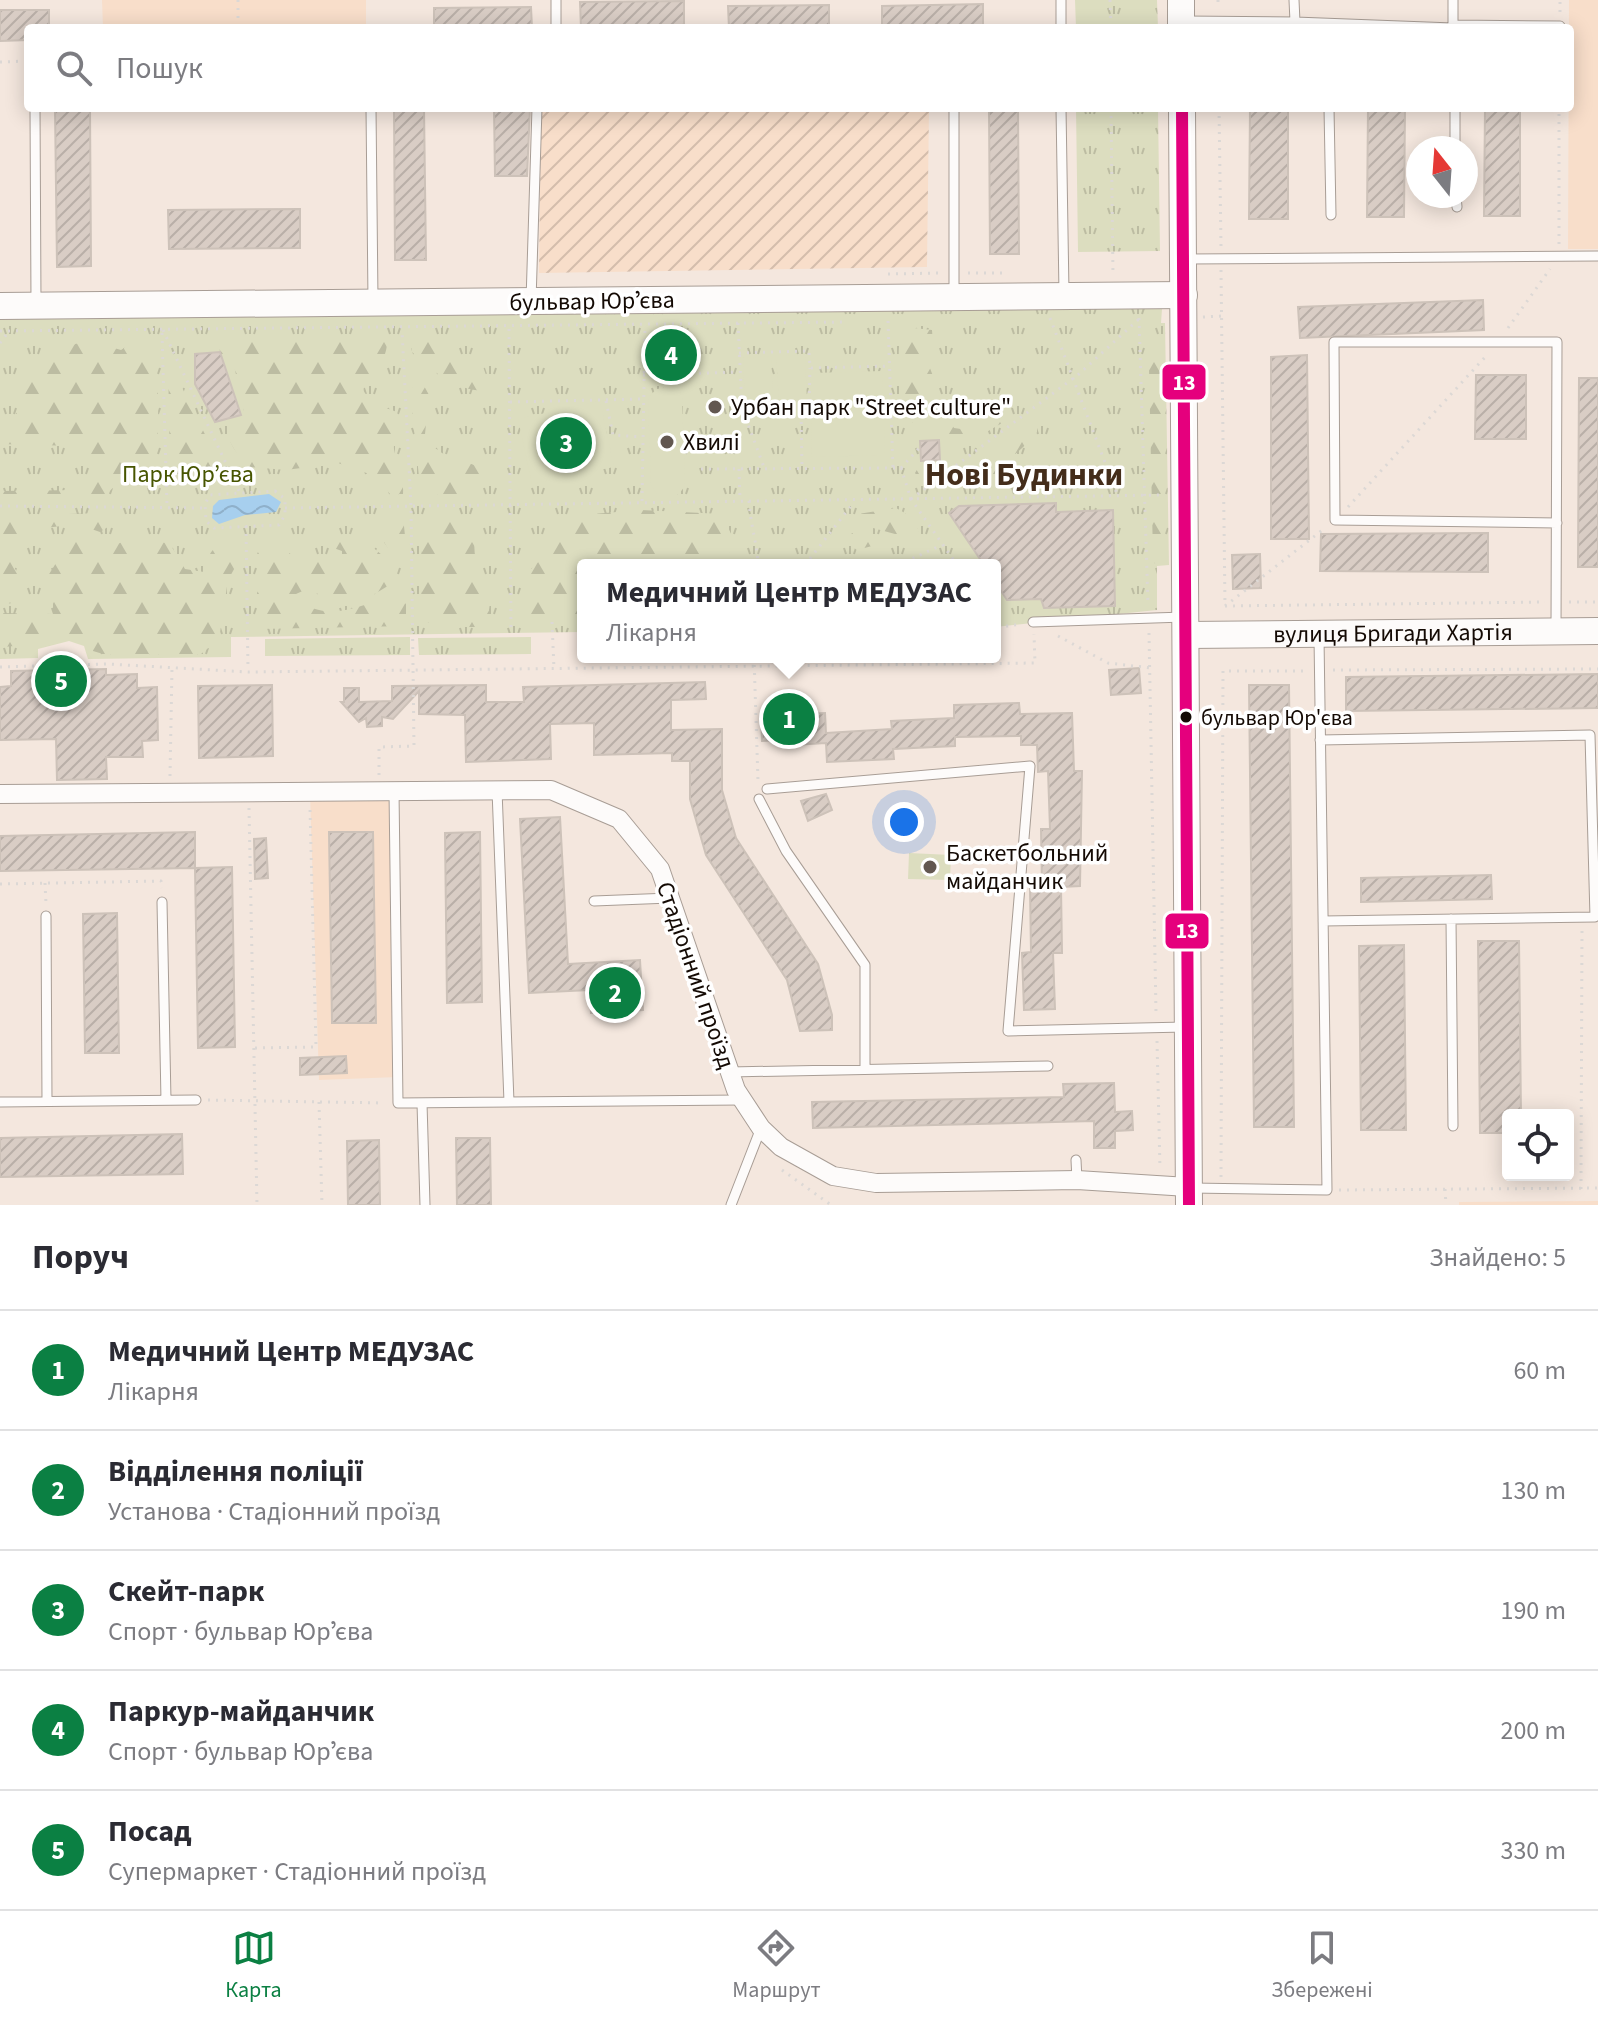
<!DOCTYPE html>
<html lang="uk">
<meta charset="utf-8">
<style>
:root{--surface:#fff;--page:#f2f2f3;--text:#2b2b33;--muted:#7c7c81;--line:#e1e1e2;--accent:#0b8043}
body{margin:0;font-family:"Source Sans 3",sans-serif;background:var(--page);color:var(--text)}
.controls{position:absolute;right:24px;bottom:24px;display:grid;overflow:hidden;border-radius:8px;box-shadow:0 4px 20px #0003}
.controls button{width:72px;height:72px;display:grid;place-items:center;padding:0;border:0;border-bottom:2px solid var(--line);background:var(--surface);color:var(--text);font:40px sans-serif}
.compass{position:absolute;left:1406px;top:136px;width:72px;height:72px;border-radius:50%;background:var(--surface);box-shadow:0 4px 20px #0003;rotate:343deg}
.you{position:absolute;left:904px;top:822px;width:28px;height:28px;margin:-20px;border:6px solid #fff;border-radius:50%;background:#1a73e8;box-shadow:0 0 0 12px #1a73e833}
.badge{display:grid;place-items:center;width:52px;height:52px;border-radius:50%;background:var(--accent);color:#fff;font-size:26px;font-weight:700}
.pin{position:absolute;translate:-50% -50%;border:4px solid #fff;box-shadow:0 2px 8px #0006}
.popup{position:absolute;left:577px;top:559px;width:424px;height:104px;box-sizing:border-box;display:grid;place-content:center;border-radius:8px;background:var(--surface);filter:drop-shadow(0 2px 6px #0005);font-size:26px;white-space:nowrap;color:var(--muted)}
.popup b{font-size:30px;color:var(--text)}
.popup::after{content:'';position:absolute;left:50%;top:100%;margin-left:-16px;border:16px solid transparent;border-top-color:var(--surface)}
.list{margin:0;padding:0;list-style:none}
h2{display:flex;justify-content:space-between;align-items:center;height:104px;margin:0;padding:0 32px;font-size:34px}
h2 small{font-size:26px;font-weight:400;color:var(--muted)}
.list li{display:grid;grid-template-columns:52px 1fr auto;gap:24px;align-items:center;box-sizing:border-box;height:120px;padding:0 32px;border-top:2px solid var(--line)}
.list b{display:block;font-size:30px;white-space:nowrap}
.list p{margin:0;font-size:26px;white-space:nowrap;color:var(--muted)}
.list em{font-size:26px;font-style:normal;color:var(--muted)}
.icon{flex:none;width:44px;height:44px;fill:none;stroke:currentColor;stroke-width:2;stroke-linecap:round;stroke-linejoin:round}
.map{position:relative;flex:none;width:1598px;height:1205px;overflow:hidden}
.search{position:absolute;background:var(--surface);box-shadow:0 4px 20px #0003;left:24px;right:24px;top:24px;height:88px;display:flex;align-items:center;gap:20px;box-sizing:border-box;padding:0 28px;border-radius:8px;color:var(--muted);font-size:30px}
.sheet{height:704px;background:var(--surface)}
nav{display:flex;justify-content:space-around;align-items:center;box-sizing:border-box;height:112px;border-top:2px solid var(--line);background:var(--surface);font-size:22px;color:var(--muted)}
nav a{display:grid;justify-items:center;gap:4px}
nav .on{color:var(--accent)}
.map>svg:first-child{display:block}
</style>
<div class="map">
<svg width="1598" height="1205" viewBox="0 0 1598 1205">
<defs>
<pattern id="industrial-furrows" width="10" height="10" patternUnits="userSpaceOnUse" patternTransform="scale(2)"><rect width="10" height="10" fill="#f8deca"/><path d="M-1 1l2-2M0 10L10 0M9 11l2-2" fill="none" stroke="#d4bdac"/></pattern>
<pattern id="grass-tufts" width="24" height="20" patternUnits="userSpaceOnUse" patternTransform="scale(2)"><rect width="24" height="20" fill="#dcddbf"/><path d="M3 7l-1-3M5 7V3M7 7l1-3M15 17l-1-3M17 17v-4M19 17l1-3" fill="none" stroke="#bcbca2"/></pattern>
<pattern id="forest-firs" width="22" height="20" patternUnits="userSpaceOnUse" patternTransform="scale(2)"><rect width="22" height="20" fill="#dcddbf"/><path d="M5 1l3.5 6h-7zM16 11l3.5 6h-7z" fill="#bcbca2"/></pattern>
<pattern id="water-waves" width="16" height="10" patternUnits="userSpaceOnUse" patternTransform="scale(2)"><rect width="16" height="10" fill="#a7cfee"/><path d="M0 5q4-4 8 0t8 0" fill="none" stroke="#8fb0ca"/></pattern>
<pattern id="building-hatch" width="6" height="6" patternUnits="userSpaceOnUse" patternTransform="scale(2)"><rect width="6" height="6" fill="#d9cdc5"/><path d="M-1 1l2-2M0 6l6-6M5 7l2-2" fill="none" stroke="#b9afa8"/></pattern>
</defs>
<rect width="100%" height="100%" fill="#f4e7de"/>
<path fill="#f8deca" d="M102 0H366V28H103Z
M1569 0H1598V249H1568Z
M394 791 398 1077 319 1080 310 792Z
M1598 1201V1205H1459V1202Z"/>
<path fill="url(#industrial-furrows)" d="M541 108H929L927 267 539 273Z"/>
<path fill="url(#grass-tufts)" d="M1075 0H1157L1158 28H1076Z
M1076 108H1158L1160 251 1078 252Z
M1026 303 1162 309 1161 323H1165L1169 565 1157 566V610L995 627V565H583V632L231 637V657L88 659 84 646 69 641 38 649V658L0 659V313Z
M410 637V655L265 656V639Z
M531 637V654L419 655 418 638Z"/>
<path fill="url(#forest-firs)" d="M905 327 932 330 933 345 926 358 933 376 934 396 954 428 968 430 974 420 996 402 1006 403 1010 413 1002 423 959 448 922 483 915 473 918 468 939 463 944 456 940 436C903 429 899 402 899 370 899 355 897 340 905 327Z
M423 336 448 341 460 355 482 364 486 375 484 391C455 390 432 371 412 352L411 345Z
M142 337 155 345C159 386 159 425 156 466L131 469 104 497 0 496V491L79 490 91 474 89 458 77 446 0 444V421C1 421 12 417 13 417 20 412 32 377 31 368L57 360 75 344 90 341 121 350Z
M229 337H301L307 341 334 345C346 336 374 334 387 342 387 365 368 370 363 391L375 404 397 412C402 431 393 438 394 449 397 466 404 474 403 494H390L375 476 338 463 286 470 250 467C238 455 227 443 227 426L244 413 234 365 215 345 217 339Z
M1156 356 1162 357 1165 371 1163 534 1167 562 1155 564 1153 557 1149 367Z
M168 359 220 465 221 471 217 473 170 470Z
M423 384 429 395 425 434C429 439 433 447 438 450 455 465 481 457 487 482L478 493C460 494 435 500 420 487L410 388Z
M1033 422 1037 423V432C1021 453 998 465 983 486H973L969 477 972 469Z
M896 508C908 514 916 521 920 535L917 540 873 528 872 546 857 550 851 546V534L860 528 855 520 858 514Z
M641 510 722 514 732 536 727 565H583V619L525 615 534 601 524 593 520 580 551 549 557 517Z
M103 513 111 525 100 532C69 519 33 529 3 541L0 544 23 582 18 602 0 605V516Z
M392 514 403 517 406 545 402 567 383 541 374 538Z
M434 515 476 518 479 526C469 550 476 568 492 588L489 610 496 623 490 627H435L426 621 421 590 422 523 425 516Z
M73 536 101 550C124 539 144 537 170 544L185 569 204 572C205 558 214 544 229 538L239 553 238 562 228 580 219 639 201 654H103L93 651 91 643 50 635 61 626 58 620C44 643 26 646 0 647V613L53 614V599L46 579Z
M337 538 363 539 396 567 394 582C377 593 359 605 338 603 319 601 316 583 296 594V599C328 624 361 605 395 595L406 604V626L259 629 257 593 262 583C252 562 253 543 279 540 283 544 284 548 288 552 299 562 329 565 342 557V551L328 546 327 540Z"/>
<path fill="#dcddbf" d="M650 341H692L693 369 650 370Z
M805 355 807 402 779 403 776 356Z
M771 356 773 403 745 405 743 358Z
M882 371 885 455 812 457 810 373Z
M676 386 682 396 685 486 679 494H657L651 485 648 397 657 389Z
M600 401 614 467 532 484 518 419Z
M909 853 951 855 950 880 908 879Z"/>
<path fill="url(#water-waves)" d="M269 494 281 502 276 512 245 515 219 524 212 518 213 506 219 500Z"/>
<path fill="url(#building-hatch)" stroke="#cdc2b9" stroke-width="2" d="M684 1V28H581L580 2Z
M983 4V28H882V6Z
M829 5V28H729L728 6Z
M531 7 532 28H434V8Z
M0 10H49V28H28V40L0 41Z
M55 108H90L91 266 57 267Z
M394 108H424L426 260H395Z
M494 108H530L527 176H495Z
M989 108H1018L1019 254H990Z
M1250 108H1288V219H1249Z
M1368 108H1405L1404 217H1367Z
M1485 108H1520V216H1484Z
M300 209V248L169 249 168 210Z
M1483 300 1484 330 1300 338 1298 307Z
M220 352 241 415 215 422 195 384V354Z
M1307 355 1309 539H1271V357Z
M1476 375H1526V439H1475Z
M1579 378H1598V567H1578Z
M939 440 940 460 921 461 920 441Z
M1056 503V512L1113 510 1115 606 1044 608 1041 599 1007 600 995 582V565H984L949 513 959 506Z
M1488 533V572L1320 571 1321 534Z
M1260 554 1261 588 1233 589 1232 555Z
M1139 668 1141 693 1111 695 1109 670Z
M106 669V675L137 674V688L157 687 158 740 142 741 143 757H106L107 779 57 780 56 739 0 740V687L11 686V671Z
M1598 674V708L1346 711V677Z
M705 682 706 699 671 700V730L722 729V790L736 838 818 964 832 1015V1030L800 1031 787 980 706 855 690 799V761H672V753L594 755V723L550 724 551 759 466 762 465 715 419 714V691L393 719 382 717V726L367 727 366 718 359 722 341 702H344V688H359V702L392 701V686L486 685V702H524L523 687Z
M272 685 273 756 199 758 198 686Z
M1249 685H1289L1294 1127H1254Z
M1019 703 1020 714 1072 713 1074 771H1082L1080 886 1061 887 1062 953H1053L1055 1009 1024 1010 1022 953 1031 952 1030 888H1042L1041 829H1050L1048 771 1038 772 1037 745H1021V736L955 737V746L893 749 894 759 827 762 826 743 778 746V740L762 741 761 716 825 713 826 733 892 729 891 721 954 718V705Z
M826 794 832 810 808 821 801 801Z
M560 817 568 964 640 960 643 1010 591 1013 590 990 529 993 520 819Z
M195 832V868L0 871V836Z
M329 832H373L376 1023H332Z
M480 832 482 1002 447 1003 445 833Z
M266 838 268 878 255 879 254 839Z
M232 867 235 1047 198 1048 195 868Z
M1491 875 1492 899 1361 902V878Z
M117 913 119 1053H85L83 914Z
M1478 941H1519L1521 1115H1508V1133H1480Z
M1404 945 1406 1130H1361L1359 946Z
M346 1056 347 1073 300 1075V1058Z
M1114 1083 1115 1112 1132 1111 1133 1130 1115 1131V1148H1094V1121L813 1128 812 1102 1064 1097 1063 1084Z
M182 1134 183 1174 0 1177V1138Z
M456 1138H490L491 1205H457Z
M379 1140 380 1205H348L347 1141Z"/>
<g fill="none" stroke-linecap="round" stroke-linejoin="round">
<g stroke="#a89d95" stroke-width="11">
<path id="lane" d="M556 0V28
M1061 0V28
M1453 0V25L1560 26
M1184 21 1295 22 1294 0
M1295 22 1453 28
M35 108 36 302
M371 108 373 301
M1061 108 1064 293
M1329 108 1331 215
M1455 108V148
M1456 196 1457 207
M1187 259 1598 256
M954 294V108
M531 301 537 108
M1033 622 1184 617
M1556 628 1557 342H1334L1335 520 1557 523
M1320 740 1590 735 1595 917 1323 921
M767 789 1030 766 1008 1031 1185 1027
M497 790 509 1102
M394 791 398 1103 741 1100
M759 799 786 851 865 965V1069
M594 901 670 898
M162 902 166 1100
M46 916 47 1101
M1451 919 1453 1126
M730 1072 1048 1066
M0 1102 196 1100
M422 1103 425 1205
M1076 1160 1077 1180
M1191 1188 1327 1190 1319 637
M731 1205 761 1128"/>
</g>
<g stroke="#a89d95" stroke-width="20">
<path id="street" d="M0 794 551 790 619 819 660 869 736 1090 761 1128 781 1147 833 1176 876 1183 1077 1180 1188 1187"/>
</g>
<g stroke="#a89d95" stroke-width="28">
<g id="secondary">
<path d="M1181 0V28"/>
<path d="M1182 108 1189 1205"/>
<path d="M0 306 1184 295"/>
<path id="s1" d="M1187 635 1598 631"/>
</g>
</g>
<path stroke="#dcd8d5" stroke-width="3" stroke-dasharray="2 6" stroke-linecap="butt" d="M238 0V18
M1110 0 1111 28
M1218 0V8
M1560 12V0
M0 62 28 61
M1111 108 1113 276
M1219 108 1221 247
M1559 244V108
M1221 270 1225 606
M968 273H1004
M888 274 940 273
M1203 317 1222 316
M1050 318 1117 494
M1139 318 1148 605
M888 321 893 468
M738 323 742 408 765 470
M1508 328 1550 269
M509 329 511 633
M163 330 240 493
M0 331 847 322
M162 333 167 506
M0 343 9 331
M739 353 809 351 810 368 890 366
M643 375 739 372
M606 401 613 435 642 437
M510 402 642 399
M801 406 802 469
M742 408 809 406 810 368
M901 468 920 447
M701 469 901 468 911 499 957 565
M739 469 740 501
M275 491 285 499V515L279 525 214 528 206 521 205 504 210 495Z
M911 499 1079 374 1140 318
M642 501 645 325
M749 501C750 523 757 542 758 565
M0 506 205 508
M1348 507 1486 356
M285 508 1165 495
M246 526 248 670
M805 565 854 502
M898 565 942 545
M1569 602H1598
M1225 606 1325 528
M1225 606 1545 602
M995 618 1001 627 1022 624
M552 622 554 669
M1149 633 1156 1013
M1058 636 1108 663 1151 668
M754 657 758 781
M0 667 108 664 248 672 1035 663 1034 634
M1333 670 1598 669
M379 775V747L414 746 411 506 402 330
M170 776 172 668
M249 808 257 1205
M45 883 46 904
M0 884 161 881 162 888
M1157 1041 1160 1169
M255 1048 316 1047 310 808
M208 1100 384 1103
M319 1102 322 1205
M782 1170 831 1205
M1221 1177 1223 671H1305
M1445 1189 1446 1205
M1581 1189 1582 929
M1339 1190 1598 1188"/>
<use href="#lane" stroke="#fdfbfa" stroke-width="9"/>
<use href="#street" stroke="#fdfbfa" stroke-width="18"/>
<use href="#secondary" stroke="#fdfbfa" stroke-width="26"/>
<g stroke="#fff" stroke-width="18">
<path id="bus-1" d="M1182 108 1189 1205"/>
</g>
<use href="#bus-1" stroke="#e5007d" stroke-width="12"/>
</g>
<g fill="#625750" stroke="#fff" stroke-width="3">
<circle cx="715" cy="407" r="8"/>
<circle cx="667" cy="442" r="8"/>
<circle cx="930" cy="867" r="8"/>
</g>
<circle fill="#140a04" stroke="#fff" stroke-width="3" cx="1186" cy="717" r="7"/>
<g text-anchor="middle" stroke-width="7" stroke-linejoin="round" paint-order="stroke">
<g font-size="22" fill="#140a04" stroke="#fff" text-anchor="start">
<text x="1201" y="725">бульвар Юр'єва</text>
</g>
<g font-size="24" fill="#140a04" stroke="#fff">
<text transform="translate(592 301) rotate(-1)" y="8">бульвар Юрʼєва</text>
<text dy="8" stroke="none"><textPath href="#s1" startOffset="206">вулиця Бригади Хартія</textPath></text>
<text transform="translate(696 975) rotate(71)" y="8">Стадіонний проїзд</text>
</g>
<g font-size="24" fill="#140a04" stroke="#fff" text-anchor="start">
<text x="731" y="415">Урбан парк "Street culture"</text>
<text x="683" y="450">Хвилі</text>
<text x="946" y="861">Баскетбольний<tspan x="946" dy="28">майданчик</tspan></text>
</g>
<g font-size="24" fill="#475501" stroke="#fff">
<text x="188" y="482">Парк Юр’єва</text>
</g>
<g font-size="32" font-weight="bold" fill="#442d1b" stroke="#fff">
<text x="1024" y="485">Нові Будинки</text>
</g>
</g>
<g stroke="#fff" stroke-width="3">
<rect x="1161" y="363" width="46" height="38" rx="8" fill="#e5007d"/>
<rect x="1164" y="912" width="46" height="38" rx="8" fill="#e5007d"/>
</g>
<g font-size="22" text-anchor="middle" font-weight="bold" fill="#fff">
<text x="1184" y="390">13</text>
<text x="1187" y="938">13</text>
</g>
</svg>
<div class="controls">
<button><svg class="icon" aria-label="locate" viewBox="0 0 24 24"><circle cx="12" cy="12" r="6"/><path d="M12 2v4M12 18v4M2 12h4M18 12h4"/></svg></button>
</div>
<svg class="compass" viewBox="-18 -18 36 36"><path d="M0-13l5 13h-10z" fill="#e53935"/><path d="M0 13l5-13h-10z" fill="#7c7c81"/></svg>
<div class="you"></div>
<div class="pin badge" style="left:789px;top:719px">1</div>
<div class="popup"><b>Медичний Центр МЕДУЗАС</b>Лікарня</div>
<div class="pin badge" style="left:615px;top:993px">2</div>
<div class="pin badge" style="left:566px;top:443px">3</div>
<div class="pin badge" style="left:671px;top:355px">4</div>
<div class="pin badge" style="left:61px;top:681px">5</div>
<div class="search"><svg class="icon" aria-label="search" viewBox="0 0 24 24"><circle cx="10" cy="10" r="6"/><path d="M15 15l6 6"/></svg>Пошук</div>
</div>
<section class="sheet">
<h2>Поруч<small>Знайдено: 5</small></h2>
<ul class="list">
<li><span class="badge">1</span><div><b>Медичний Центр МЕДУЗАС</b><p>Лікарня</p></div><em>60 m</em></li>
<li><span class="badge">2</span><div><b>Відділення поліції</b><p>Установа · Стадіонний проїзд</p></div><em>130 m</em></li>
<li><span class="badge">3</span><div><b>Скейт-парк</b><p>Спорт · бульвар Юрʼєва</p></div><em>190 m</em></li>
<li><span class="badge">4</span><div><b>Паркур-майданчик</b><p>Спорт · бульвар Юрʼєва</p></div><em>200 m</em></li>
<li><span class="badge">5</span><div><b>Посад</b><p>Супермаркет · Стадіонний проїзд</p></div><em>330 m</em></li>
</ul>
</section>
<nav>
<a class="on"><svg class="icon" aria-label="map" viewBox="0 0 24 24"><path d="M3 6l6-2 6 2 6-2v14l-6 2-6-2-6 2zM9 4v14M15 6v14"/></svg>Карта</a>
<a><svg class="icon" aria-label="directions" viewBox="0 0 24 24"><path d="M12 3l9 9-9 9-9-9zM9 14v-3h6M13 9l2 2-2 2"/></svg>Маршрут</a>
<a><svg class="icon" aria-label="saved" viewBox="0 0 24 24"><path d="M7 4h10v16l-5-4-5 4z"/></svg>Збережені</a>
</nav>
